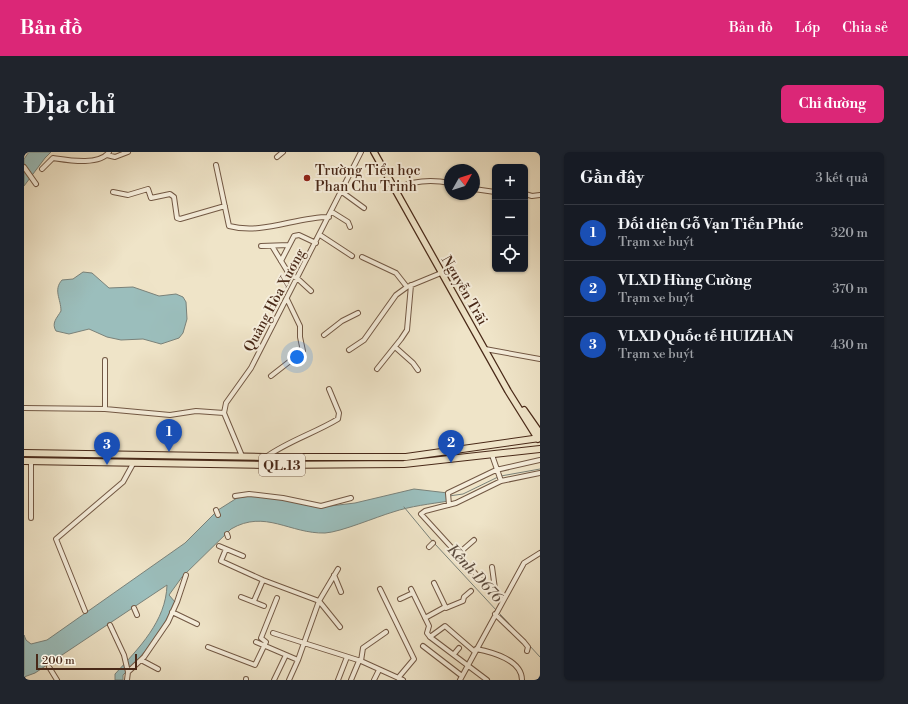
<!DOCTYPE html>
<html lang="vi">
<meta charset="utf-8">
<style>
:root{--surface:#171b24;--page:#20242c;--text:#f1f3f6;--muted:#9ea1a6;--line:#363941;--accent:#db2777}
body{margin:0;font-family:"Libre Bodoni",serif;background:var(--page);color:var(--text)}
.controls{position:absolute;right:12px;top:12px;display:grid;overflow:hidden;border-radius:6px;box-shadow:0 1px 3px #0004}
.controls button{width:36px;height:36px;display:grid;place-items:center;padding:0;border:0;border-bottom:1px solid var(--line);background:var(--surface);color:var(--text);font:20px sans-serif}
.compass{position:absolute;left:420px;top:12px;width:36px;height:36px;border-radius:50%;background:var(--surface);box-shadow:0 1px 3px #0004;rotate:51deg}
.scale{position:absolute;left:12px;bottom:10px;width:101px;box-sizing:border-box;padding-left:4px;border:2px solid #492918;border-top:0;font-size:11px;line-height:14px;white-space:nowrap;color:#492918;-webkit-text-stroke:3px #f5eddb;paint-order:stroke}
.you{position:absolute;left:273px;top:205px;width:14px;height:14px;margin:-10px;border:3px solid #fff;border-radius:50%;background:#1a73e8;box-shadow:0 0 0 6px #1a73e833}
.badge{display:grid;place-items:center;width:26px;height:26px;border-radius:50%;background:var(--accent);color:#fff;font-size:13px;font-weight:700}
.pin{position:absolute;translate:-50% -33px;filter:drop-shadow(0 1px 2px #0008)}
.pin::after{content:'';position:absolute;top:21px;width:14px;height:12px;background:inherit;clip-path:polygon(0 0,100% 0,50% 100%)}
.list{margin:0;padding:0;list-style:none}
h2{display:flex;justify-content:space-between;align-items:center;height:52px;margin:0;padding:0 16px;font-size:17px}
h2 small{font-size:13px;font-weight:400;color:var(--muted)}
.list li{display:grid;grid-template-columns:26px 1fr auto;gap:12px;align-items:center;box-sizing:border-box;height:56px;padding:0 16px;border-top:1px solid var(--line)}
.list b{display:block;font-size:15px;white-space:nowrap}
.list p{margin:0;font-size:13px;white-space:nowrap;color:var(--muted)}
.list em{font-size:13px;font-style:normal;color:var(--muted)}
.icon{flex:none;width:22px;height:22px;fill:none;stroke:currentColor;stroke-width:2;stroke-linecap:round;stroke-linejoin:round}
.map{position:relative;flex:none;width:516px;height:528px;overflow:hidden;border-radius:6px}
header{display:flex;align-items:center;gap:24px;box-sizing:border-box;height:56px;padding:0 20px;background:var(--accent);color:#fff}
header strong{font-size:19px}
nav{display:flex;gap:22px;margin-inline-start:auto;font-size:14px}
.intro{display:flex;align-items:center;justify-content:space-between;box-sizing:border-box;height:96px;padding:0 24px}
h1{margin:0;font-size:28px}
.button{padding:10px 18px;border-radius:6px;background:var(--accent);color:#fff;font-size:14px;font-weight:700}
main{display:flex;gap:24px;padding:0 24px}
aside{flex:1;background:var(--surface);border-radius:6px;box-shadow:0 1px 3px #0004}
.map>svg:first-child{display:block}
</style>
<header>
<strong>Bản đồ</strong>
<nav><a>Bản đồ</a><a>Lớp</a><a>Chia sẻ</a></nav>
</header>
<div class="intro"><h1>Địa chỉ</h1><a class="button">Chỉ đường</a></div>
<main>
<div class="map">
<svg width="516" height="528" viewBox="0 0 516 528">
<rect width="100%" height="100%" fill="#efe4c8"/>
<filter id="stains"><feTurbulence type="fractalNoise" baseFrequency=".005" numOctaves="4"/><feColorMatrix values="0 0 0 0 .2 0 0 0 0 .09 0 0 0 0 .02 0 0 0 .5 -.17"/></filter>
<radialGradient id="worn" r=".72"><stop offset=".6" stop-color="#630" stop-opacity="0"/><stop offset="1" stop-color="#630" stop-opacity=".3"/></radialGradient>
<path fill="#9bbebc" stroke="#7a827a" d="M5 0H27L21 6 0 34V7Z
M59 120 68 121 85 136 109 135 135 144 152 142 159 145 162 150 163 167 159 181 155 186 137 192 119 187 97 188 83 185 65 177 45 182 32 179C27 171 33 166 37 159 37 147 29 138 38 128L49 127Z
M390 337 424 341 425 349C406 352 387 354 369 360 352 365 317 380 301 381 266 382 241 357 207 377L158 425 145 443 151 450C139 478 121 502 99 523V528H91V522C115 496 142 469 143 433L11 521 0 525V483L2 488 7 492 23 488 161 391 194 358 213 346 225 344 259 347 282 353 298 355 331 351Z"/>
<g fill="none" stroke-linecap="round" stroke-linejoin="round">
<path stroke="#7a827a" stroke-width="1" d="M477 324 516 317
M425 344 439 342 474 325
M380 355 409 390
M411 392 473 459
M475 461 492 479
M505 493 516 505"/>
<g stroke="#725844" stroke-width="6">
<path id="minor" d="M83 3 91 5 104 0
M253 5 259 0
M192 13 205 74C239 83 271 65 305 65
M0 15 12 32
M18 17 29 6C43 8 76 14 85 0
M373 36C391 28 407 27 426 31
M450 37 471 40
M89 40 104 43 124 37 127 46 146 42 150 45 153 66 156 67 201 54
M318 40 340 56
M501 42 508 44 516 43
M308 60 324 70 326 75
M296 83 328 104
M237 94 265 93
M248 94 265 122 274 127 287 139
M338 105 372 121 383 135
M257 109 270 84 275 83 292 91
M300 183 318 169 334 161
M371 195 389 211 394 218
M461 197 516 207
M325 198 340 188 372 143 383 135 417 121
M353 217 377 187 383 178 387 133
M247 224 279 199 276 185V174L263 147
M0 256 81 257 146 263 172 259 200 261
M81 257V208
M468 303 477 329
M218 304 200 261 202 251 227 216 337 0
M242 305C264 289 291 281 314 267L315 261 305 237
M7 309V366
M211 344 225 342 259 346 297 354 327 346
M425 353 424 341 472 318 516 308
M192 358 194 363
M203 382 204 385
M195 394 219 404
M405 395 409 391
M202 397 197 409 239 428 295 449 316 475
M434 402 450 388
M468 415 471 437 470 442
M314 417 295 449 280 491 337 509 379 528
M310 423 317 440
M410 431 422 456 439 449 440 445 447 439
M356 437 390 507 374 526
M387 437 405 474 403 481 406 485 421 474 451 500
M217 445 240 454
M376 447 389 441
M479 448 470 442 397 362 401 359 432 351 477 329 516 321
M230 449 239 428
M110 456 113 463
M61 459 32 387 99 330 110 310
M148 460 173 472
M471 462 500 490 504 495 503 499
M401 466 421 455
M86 473 100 503 104 520
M406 485 463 528
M232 490 274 508 280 491 249 481
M399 494 438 524
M184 495 231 513 242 490 237 486 253 446
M452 497C468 500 498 508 498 528
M430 502 435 496
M117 508 134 517
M337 509 339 496 362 480
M25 515 33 528
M103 528 104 520 120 505 144 470 153 450 162 423
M222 528V527
M250 528 262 503
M265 528 274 508
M314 528 323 505
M327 528 335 509
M350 528 355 518
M436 528 500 411 516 401"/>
</g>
<g stroke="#492918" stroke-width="8">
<path id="major" d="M350 0 484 239 514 287
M500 258 516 281"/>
</g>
<g stroke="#492918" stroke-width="8">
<path id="highway" d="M0 301 241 305H382L516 286
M0 309 241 313 380 312 516 297"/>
</g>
<use href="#minor" stroke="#f5eddb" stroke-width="4"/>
<use href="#major" stroke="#efe4c8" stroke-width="5.5"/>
<use href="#highway" stroke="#efe4c8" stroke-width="6"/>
</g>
<circle fill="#8f2418" stroke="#f5eddb" stroke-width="1.5" cx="283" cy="26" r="4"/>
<g text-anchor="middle" stroke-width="4" stroke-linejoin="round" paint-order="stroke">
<rect fill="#f5eddb" stroke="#7d6452" stroke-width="1" x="235" y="302" width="46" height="22" rx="3"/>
<g font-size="13" font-weight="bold" fill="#492918">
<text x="258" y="318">QL.13</text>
</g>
<g font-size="14" fill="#492918" stroke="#f5eddb" text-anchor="start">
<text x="291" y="23">Trường Tiểu học<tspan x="291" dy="16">Phan Chu Trinh</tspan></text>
</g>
<g font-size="14" fill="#492918" stroke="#f5eddb">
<text transform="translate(441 138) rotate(60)" y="5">Nguyễn Trãi</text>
<text transform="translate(250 148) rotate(-62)" y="5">Quảng Hòa Xương</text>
</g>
<g font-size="15" font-style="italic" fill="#5e4e41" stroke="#f5eddb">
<text transform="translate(451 421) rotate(47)" y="5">Kênh D676</text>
</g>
</g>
<rect width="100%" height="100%" filter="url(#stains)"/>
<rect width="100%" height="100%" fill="url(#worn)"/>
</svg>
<div class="controls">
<button>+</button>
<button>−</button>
<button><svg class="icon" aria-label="locate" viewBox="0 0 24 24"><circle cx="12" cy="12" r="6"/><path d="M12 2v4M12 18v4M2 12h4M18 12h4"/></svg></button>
</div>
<svg class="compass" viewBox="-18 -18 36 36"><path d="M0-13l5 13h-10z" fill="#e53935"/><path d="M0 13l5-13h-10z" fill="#9ea1a6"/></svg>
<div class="scale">200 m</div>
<div class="you"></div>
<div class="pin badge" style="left:145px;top:300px;background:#1a4fb4">1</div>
<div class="pin badge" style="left:427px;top:311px;background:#1a4fb4">2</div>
<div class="pin badge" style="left:83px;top:313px;background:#1a4fb4">3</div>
</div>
<aside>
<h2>Gần đây<small>3 kết quả</small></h2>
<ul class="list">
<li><span class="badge" style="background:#1a4fb4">1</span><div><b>Đối diện Gỗ Vạn Tiến Phúc</b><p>Trạm xe buýt</p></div><em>320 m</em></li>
<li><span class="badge" style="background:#1a4fb4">2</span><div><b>VLXD Hùng Cường</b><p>Trạm xe buýt</p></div><em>370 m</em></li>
<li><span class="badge" style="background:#1a4fb4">3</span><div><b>VLXD Quốc tế HUIZHAN</b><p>Trạm xe buýt</p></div><em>430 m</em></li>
</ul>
</aside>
</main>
